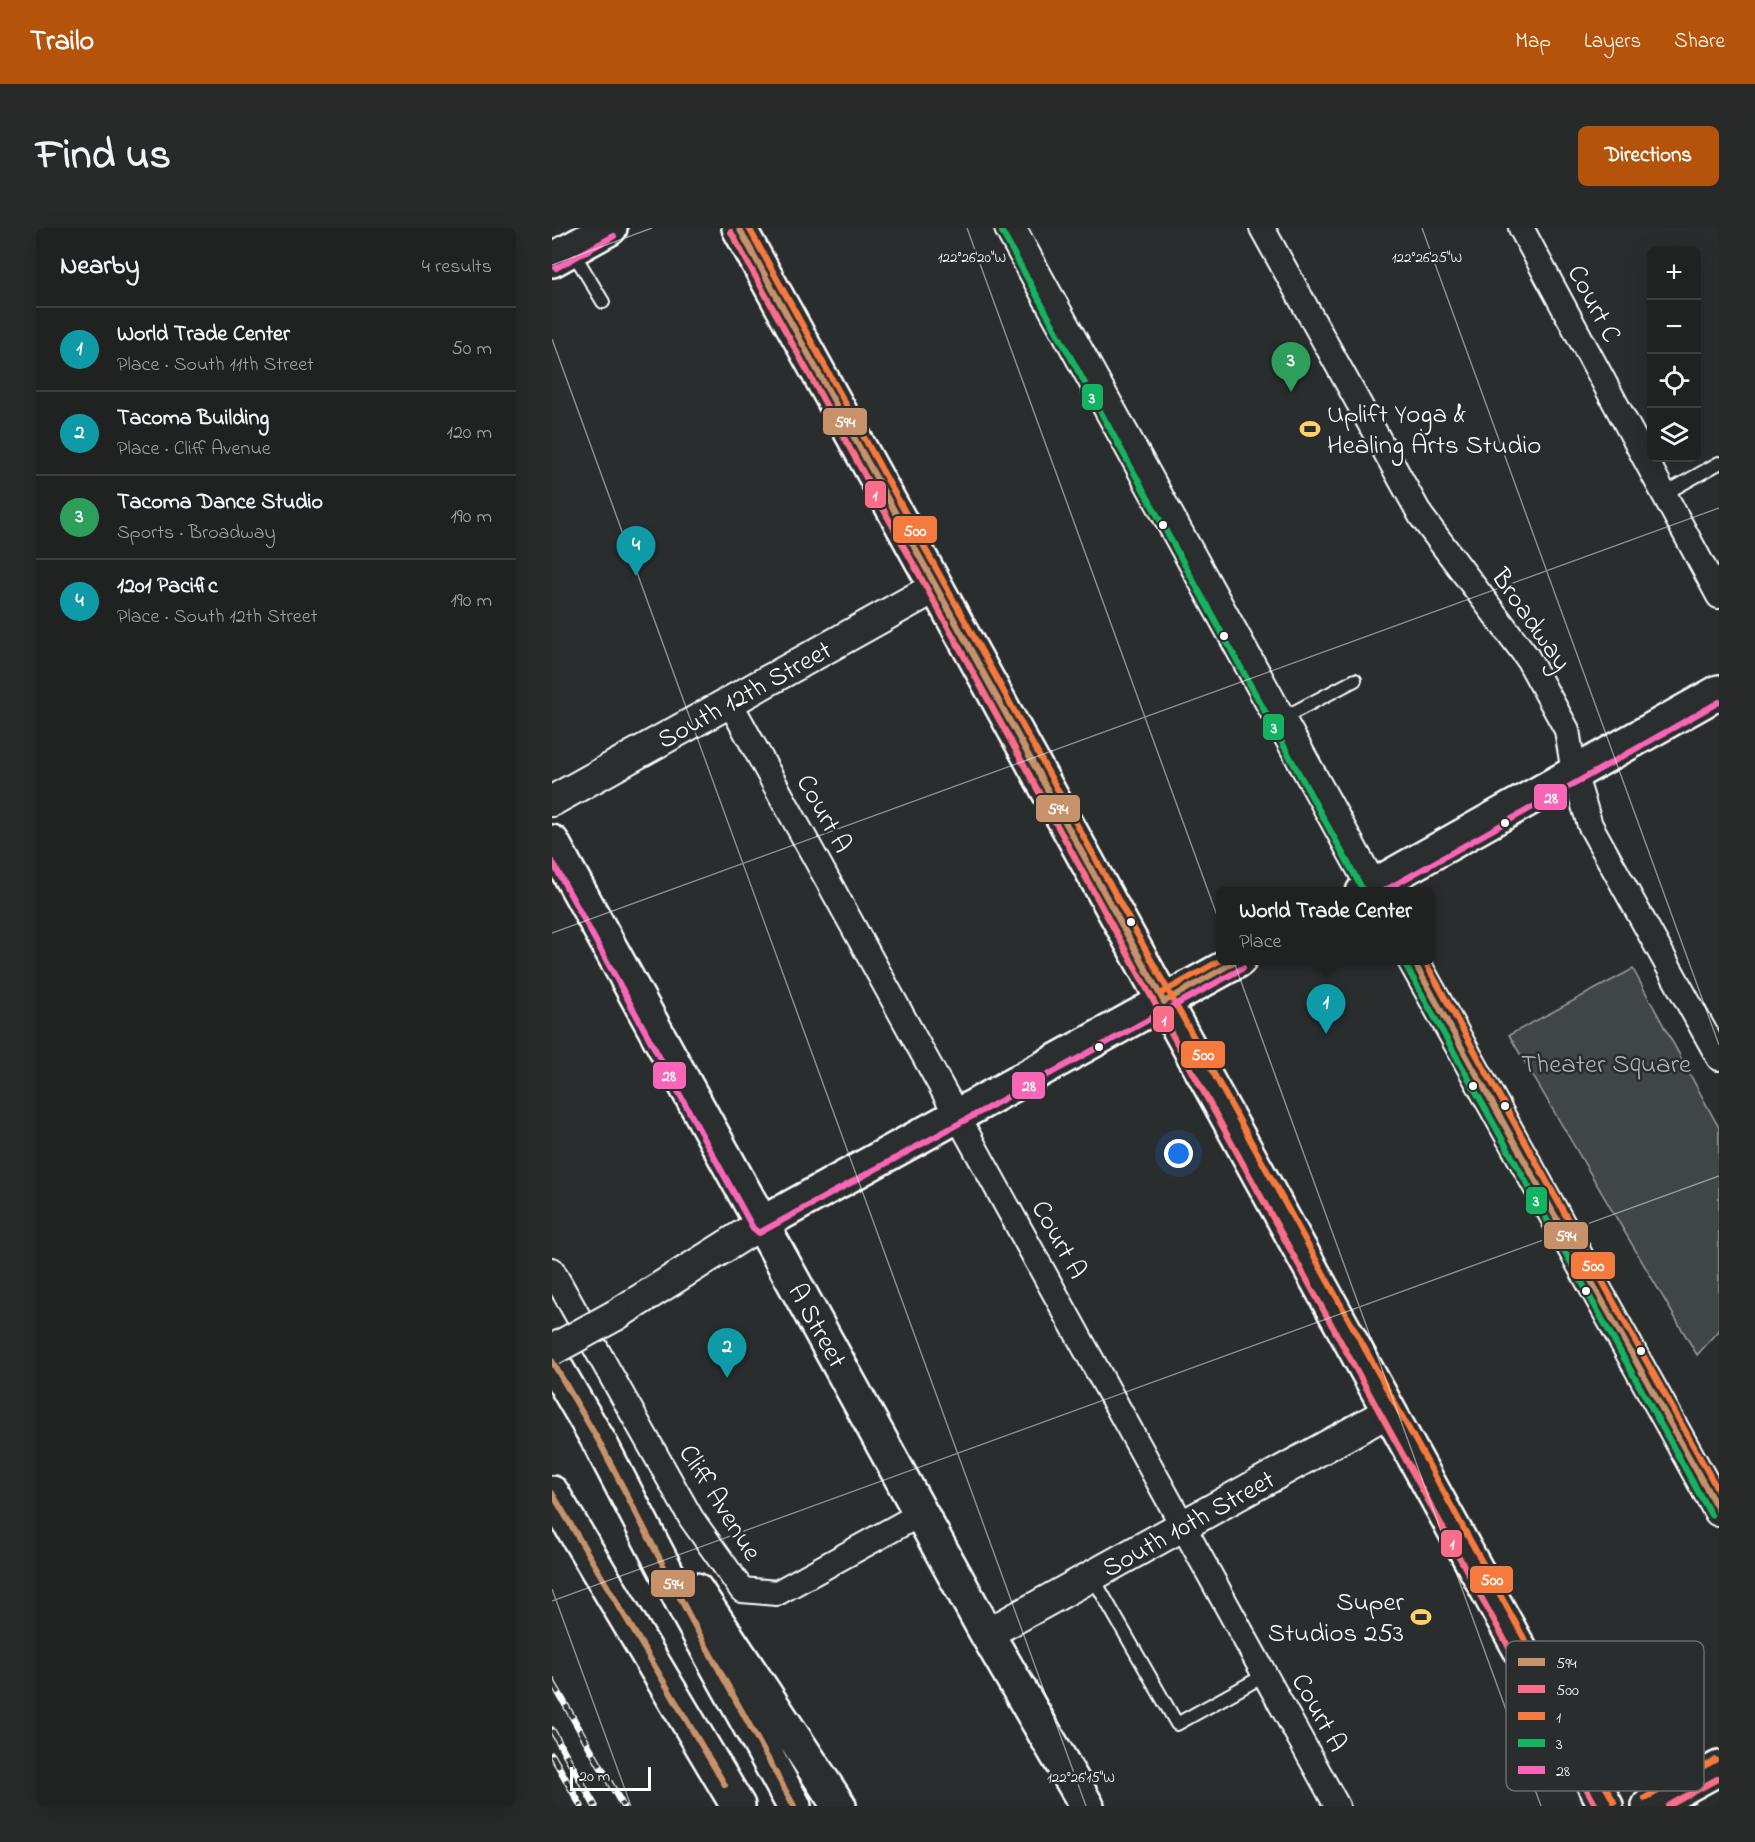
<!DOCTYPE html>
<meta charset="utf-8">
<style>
:root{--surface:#202222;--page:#282a2a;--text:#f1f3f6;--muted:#a2a4a5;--line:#3d3f40;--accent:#b45309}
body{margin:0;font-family:"Indie Flower",sans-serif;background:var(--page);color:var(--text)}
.controls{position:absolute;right:18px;top:18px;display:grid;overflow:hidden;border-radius:9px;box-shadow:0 6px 24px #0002}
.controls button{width:54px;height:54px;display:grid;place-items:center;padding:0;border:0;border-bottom:2px solid var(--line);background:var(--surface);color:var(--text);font:30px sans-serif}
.scale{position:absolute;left:18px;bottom:15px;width:81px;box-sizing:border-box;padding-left:6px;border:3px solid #fff;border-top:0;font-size:16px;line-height:21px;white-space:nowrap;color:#fff;-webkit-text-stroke:4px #2a2d2e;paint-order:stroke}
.you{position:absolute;left:627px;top:926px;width:21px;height:21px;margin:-15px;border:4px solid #fff;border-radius:50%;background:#1a73e8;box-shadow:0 0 0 9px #1a73e833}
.badge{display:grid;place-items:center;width:39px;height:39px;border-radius:50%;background:var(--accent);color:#fff;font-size:20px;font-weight:700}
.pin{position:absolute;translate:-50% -50px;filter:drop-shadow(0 2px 3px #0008)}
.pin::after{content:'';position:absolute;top:32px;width:21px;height:18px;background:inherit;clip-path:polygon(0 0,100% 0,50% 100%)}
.popup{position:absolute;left:664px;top:659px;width:219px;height:78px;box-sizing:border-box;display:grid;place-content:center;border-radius:9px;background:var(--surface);filter:drop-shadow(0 2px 4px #0005);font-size:20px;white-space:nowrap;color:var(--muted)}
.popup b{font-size:22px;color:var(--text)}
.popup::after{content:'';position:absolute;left:50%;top:100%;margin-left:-12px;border:12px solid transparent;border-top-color:var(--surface)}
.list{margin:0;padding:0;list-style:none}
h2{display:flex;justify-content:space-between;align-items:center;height:78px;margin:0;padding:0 24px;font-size:26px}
h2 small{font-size:20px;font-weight:400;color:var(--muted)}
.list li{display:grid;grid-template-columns:39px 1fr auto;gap:18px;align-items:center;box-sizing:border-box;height:84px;padding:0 24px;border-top:2px solid var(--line)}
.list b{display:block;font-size:22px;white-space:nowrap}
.list p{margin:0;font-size:20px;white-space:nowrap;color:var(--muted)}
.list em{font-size:20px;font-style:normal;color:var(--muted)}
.icon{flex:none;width:33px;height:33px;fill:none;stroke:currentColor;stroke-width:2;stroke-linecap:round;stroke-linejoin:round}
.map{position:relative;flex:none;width:1167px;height:1578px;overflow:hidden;border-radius:9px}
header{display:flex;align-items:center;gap:36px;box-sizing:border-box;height:84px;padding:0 30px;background:var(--accent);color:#fff}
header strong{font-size:28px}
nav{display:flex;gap:33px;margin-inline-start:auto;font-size:21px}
.intro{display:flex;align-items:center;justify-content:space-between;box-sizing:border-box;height:144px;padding:0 36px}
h1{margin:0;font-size:42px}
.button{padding:15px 27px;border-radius:9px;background:var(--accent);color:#fff;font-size:21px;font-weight:700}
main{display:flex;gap:36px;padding:0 36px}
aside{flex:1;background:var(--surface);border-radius:9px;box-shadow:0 6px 24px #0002}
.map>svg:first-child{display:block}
</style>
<header>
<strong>Trailo</strong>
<nav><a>Map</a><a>Layers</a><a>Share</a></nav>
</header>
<div class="intro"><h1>Find us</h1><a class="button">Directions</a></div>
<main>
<aside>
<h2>Nearby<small>4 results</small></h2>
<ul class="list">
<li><span class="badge" style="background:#0f9aa8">1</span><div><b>World Trade Center</b><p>Place · South 11th Street</p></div><em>50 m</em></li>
<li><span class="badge" style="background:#0f9aa8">2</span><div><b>Tacoma Building</b><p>Place · Cliff Avenue</p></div><em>120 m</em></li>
<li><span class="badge" style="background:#2e9e5b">3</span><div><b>Tacoma Dance Studio</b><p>Sports · Broadway</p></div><em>190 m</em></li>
<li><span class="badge" style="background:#0f9aa8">4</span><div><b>1201 Pacific</b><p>Place · South 12th Street</p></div><em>190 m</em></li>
</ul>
</aside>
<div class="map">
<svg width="1167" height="1578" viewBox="0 0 1167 1578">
<rect width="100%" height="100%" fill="#2a2d2e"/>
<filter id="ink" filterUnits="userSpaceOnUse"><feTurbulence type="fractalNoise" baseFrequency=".0167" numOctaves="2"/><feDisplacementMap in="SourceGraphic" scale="12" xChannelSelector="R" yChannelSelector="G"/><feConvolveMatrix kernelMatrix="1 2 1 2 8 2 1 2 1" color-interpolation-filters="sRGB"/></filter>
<g filter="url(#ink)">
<path fill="#414445" stroke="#a0a2a2" stroke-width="1.5" d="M1081 741 1167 900V1103L1145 1127 957 807Z"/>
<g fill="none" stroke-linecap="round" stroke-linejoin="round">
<g stroke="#fff" stroke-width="16">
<path id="service" d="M21 24 51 74
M1112 266 1167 235
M729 491 803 452
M540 1348 625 1496 713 1447"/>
</g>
<g stroke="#fff" stroke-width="28">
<path id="minor" d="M710 0 869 288 975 429 1015 502 1022 545 1038 597 1167 830
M969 0 1167 368
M177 473 785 1578
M0 1042 139 1290 190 1362 225 1365 370 1285"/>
</g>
<g stroke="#fff" stroke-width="34">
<path id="tertiary" d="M458 0 823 664
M0 573 384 359
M861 732 1167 1283
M64 1087 209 996
M435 1406 838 1183"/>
</g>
<g stroke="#fff" stroke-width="38">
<path id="secondary" d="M0 32 58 0
M0 614 435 1406 535 1578
M811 664 1167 464
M209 996 687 732"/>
</g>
<g stroke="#fff" stroke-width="38">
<path id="primary" d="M187 0 1054 1578
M1097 1578 1167 1540"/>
</g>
<g stroke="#fff" stroke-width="38">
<path id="motorway" d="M0 1133 49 1217 138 1389 242 1578
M0 1265 186 1578
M144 1362 287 1578"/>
</g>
<use href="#service" stroke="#2a2d2e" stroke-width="12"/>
<use href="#minor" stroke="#2a2d2e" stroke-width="24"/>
<use href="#tertiary" stroke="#2a2d2e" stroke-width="30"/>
<use href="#secondary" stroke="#2a2d2e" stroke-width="33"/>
<use href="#primary" stroke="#2a2d2e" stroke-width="33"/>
<use href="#motorway" stroke="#2a2d2e" stroke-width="33"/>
<g stroke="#fff" stroke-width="7">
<path id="rail" d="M0 1453 71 1578
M0 1502 43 1578
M0 1527 29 1578"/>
</g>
<use href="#rail" stroke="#2a2d2e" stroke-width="4.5" stroke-dasharray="14" stroke-linecap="butt"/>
<g stroke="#fff" stroke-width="34" stroke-linecap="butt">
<path id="tertiary-bridge" d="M0 1122 64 1087"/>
</g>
<use href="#tertiary-bridge" stroke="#2a2d2e" stroke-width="30"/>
<g stroke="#2a2d2e" stroke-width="10">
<path id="bus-1" d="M187 0 612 774
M861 732 1167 1283
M612 774 686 732
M0 1133 49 1217 138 1389 242 1578
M0 1265 173 1557"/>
</g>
<g stroke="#2a2d2e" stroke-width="10">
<path id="bus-2" d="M179 4 1044 1578
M1116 1578 1167 1550"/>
</g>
<g stroke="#2a2d2e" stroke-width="10">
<path id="bus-3" d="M197 0 1062 1574
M872 732 1167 1264
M608 766 669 732
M1093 1570 1163 1532"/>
</g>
<g stroke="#2a2d2e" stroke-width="10">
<path id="bus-4" d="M450 4 812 664
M853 736 1159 1287"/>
</g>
<g stroke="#2a2d2e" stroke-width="10">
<path id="bus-5" d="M4 40 62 8
M0 633 201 1000 207 1005 691 740
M830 664 1167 474"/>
</g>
<use href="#bus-1" stroke="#c7916a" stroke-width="6"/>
<use href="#bus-2" stroke="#fb6d88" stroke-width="6"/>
<use href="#bus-3" stroke="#f6793e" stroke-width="6"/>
<use href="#bus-4" stroke="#13b361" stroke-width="6"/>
<use href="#bus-5" stroke="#fa66b7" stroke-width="6"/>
</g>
</g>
<path fill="none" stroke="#fff" stroke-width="1.5" stroke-opacity="0.45" d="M415 0 989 1578M870 0 1167 817M0 37 100 0M0 111 534 1578M0 705 1167 280M0 1361 79 1578M0 1373 1167 948"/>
<defs>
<g id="stadium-bare" transform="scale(1.62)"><path d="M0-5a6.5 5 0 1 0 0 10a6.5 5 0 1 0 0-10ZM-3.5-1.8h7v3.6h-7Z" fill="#ffd166" stroke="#2a2d2e" stroke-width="2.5" paint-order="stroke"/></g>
</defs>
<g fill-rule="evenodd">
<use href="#stadium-bare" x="758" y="201"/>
<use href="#stadium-bare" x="869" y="1389"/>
</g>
<g fill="#fff" stroke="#2a2d2e" stroke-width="2">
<circle cx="611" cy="297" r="5"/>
<circle cx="672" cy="408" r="5"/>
<circle cx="953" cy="595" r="5"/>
<circle cx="579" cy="694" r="5"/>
<circle cx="547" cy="819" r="5"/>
<circle cx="921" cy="858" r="5"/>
<circle cx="953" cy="878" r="5"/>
<circle cx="1034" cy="1063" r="5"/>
<circle cx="1089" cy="1123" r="5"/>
</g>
<g text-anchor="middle" stroke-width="5" stroke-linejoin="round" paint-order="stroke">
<g font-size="27" fill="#fff" stroke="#2a2d2e">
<text transform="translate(1043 75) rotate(62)" y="9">Court C</text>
<text transform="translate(980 391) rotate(55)" y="9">Broadway</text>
<text transform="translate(192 466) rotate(-29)" y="9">South 12th Street</text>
<text transform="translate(273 585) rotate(61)" y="9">Court A</text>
<text transform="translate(508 1011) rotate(61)" y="9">Court A</text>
<text transform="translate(266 1097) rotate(61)" y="9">A Street</text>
<text transform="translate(169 1274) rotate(58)" y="9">Cliff Avenue</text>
<text transform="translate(636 1295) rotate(-29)" y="9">South 10th Street</text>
<text transform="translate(768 1484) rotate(61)" y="9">Court A</text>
</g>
<g font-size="27" fill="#fff" stroke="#2a2d2e" text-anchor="start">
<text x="775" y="194">Uplift Yoga &amp;<tspan x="775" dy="31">Healing Arts Studio</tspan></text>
<text x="852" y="1382" text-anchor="end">Super<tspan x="852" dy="31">Studios 253</tspan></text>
</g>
<g font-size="27" fill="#b3b4b5" stroke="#2a2d2e">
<text x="1054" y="844">Theater Square</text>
</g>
</g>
<rect x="954" y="1413" width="198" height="150" rx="9" fill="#2a2d2e" stroke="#6a6c6d" stroke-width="1.5"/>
<rect x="966" y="1430" width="27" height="8" fill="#c7916a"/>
<rect x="966" y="1457" width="27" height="8" fill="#fb6d88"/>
<rect x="966" y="1484" width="27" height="8" fill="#f6793e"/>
<rect x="966" y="1511" width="27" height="8" fill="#13b361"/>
<rect x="966" y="1538" width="27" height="8" fill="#fa66b7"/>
<g font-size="16" fill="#fff">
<text x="1004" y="1440">594</text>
<text x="1004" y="1467">500</text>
<text x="1004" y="1494">1</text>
<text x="1004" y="1521">3</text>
<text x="1004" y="1548">28</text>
</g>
<g font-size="15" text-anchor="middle" fill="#fff" stroke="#2a2d2e" stroke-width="5" stroke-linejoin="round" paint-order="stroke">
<text x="420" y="34">122°26'20"W</text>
<text x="875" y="34">122°26'25"W</text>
<text x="529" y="1554">122°26'15"W</text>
</g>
<g stroke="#2a2d2e" stroke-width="2">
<rect x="529" y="155" width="23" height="28" rx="6" fill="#13b361"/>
<rect x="270" y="179" width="46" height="29" rx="6" fill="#c7916a"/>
<rect x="312" y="252" width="23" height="29" rx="6" fill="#fb6d88"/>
<rect x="340" y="287" width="46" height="29" rx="6" fill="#f6793e"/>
<rect x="710" y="485" width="23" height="28" rx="6" fill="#13b361"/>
<rect x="981" y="555" width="35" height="28" rx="6" fill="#fa66b7"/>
<rect x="483" y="566" width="46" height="29" rx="6" fill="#c7916a"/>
<rect x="600" y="777" width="23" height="28" rx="6" fill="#fb6d88"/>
<rect x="628" y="812" width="46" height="29" rx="6" fill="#f6793e"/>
<rect x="100" y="833" width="35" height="29" rx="6" fill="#fa66b7"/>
<rect x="459" y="843" width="35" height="29" rx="6" fill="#fa66b7"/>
<rect x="973" y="958" width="23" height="29" rx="6" fill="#13b361"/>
<rect x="991" y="993" width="46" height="29" rx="6" fill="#c7916a"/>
<rect x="1018" y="1023" width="46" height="29" rx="6" fill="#f6793e"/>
<rect x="888" y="1301" width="23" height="29" rx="6" fill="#fb6d88"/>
<rect x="917" y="1337" width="45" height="29" rx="6" fill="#f6793e"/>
<rect x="98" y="1341" width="46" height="29" rx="6" fill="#c7916a"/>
</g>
<g font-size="16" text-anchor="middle" font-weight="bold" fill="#fff">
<text x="540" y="175">3</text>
<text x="293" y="199">594</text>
<text x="323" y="272">1</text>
<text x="363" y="308">500</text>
<text x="722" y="505">3</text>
<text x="999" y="575">28</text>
<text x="506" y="586">594</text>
<text x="612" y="797">1</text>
<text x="651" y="832">500</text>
<text x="117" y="853">28</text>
<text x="477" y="863">28</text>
<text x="984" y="978">3</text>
<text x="1014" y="1013">594</text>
<text x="1041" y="1043">500</text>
<text x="900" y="1321">1</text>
<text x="940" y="1357">500</text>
<text x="121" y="1361">594</text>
</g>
</svg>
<div class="controls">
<button>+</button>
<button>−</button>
<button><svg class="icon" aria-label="locate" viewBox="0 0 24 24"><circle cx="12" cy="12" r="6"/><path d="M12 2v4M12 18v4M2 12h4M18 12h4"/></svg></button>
<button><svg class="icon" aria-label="layers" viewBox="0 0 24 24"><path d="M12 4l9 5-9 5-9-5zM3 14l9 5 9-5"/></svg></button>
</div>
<div class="scale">20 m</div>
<div class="you"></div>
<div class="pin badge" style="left:774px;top:806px;background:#0f9aa8">1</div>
<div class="popup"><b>World Trade Center</b>Place</div>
<div class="pin badge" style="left:175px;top:1150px;background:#0f9aa8">2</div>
<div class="pin badge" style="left:739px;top:164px;background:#2e9e5b">3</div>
<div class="pin badge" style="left:84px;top:348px;background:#0f9aa8">4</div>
</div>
</main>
